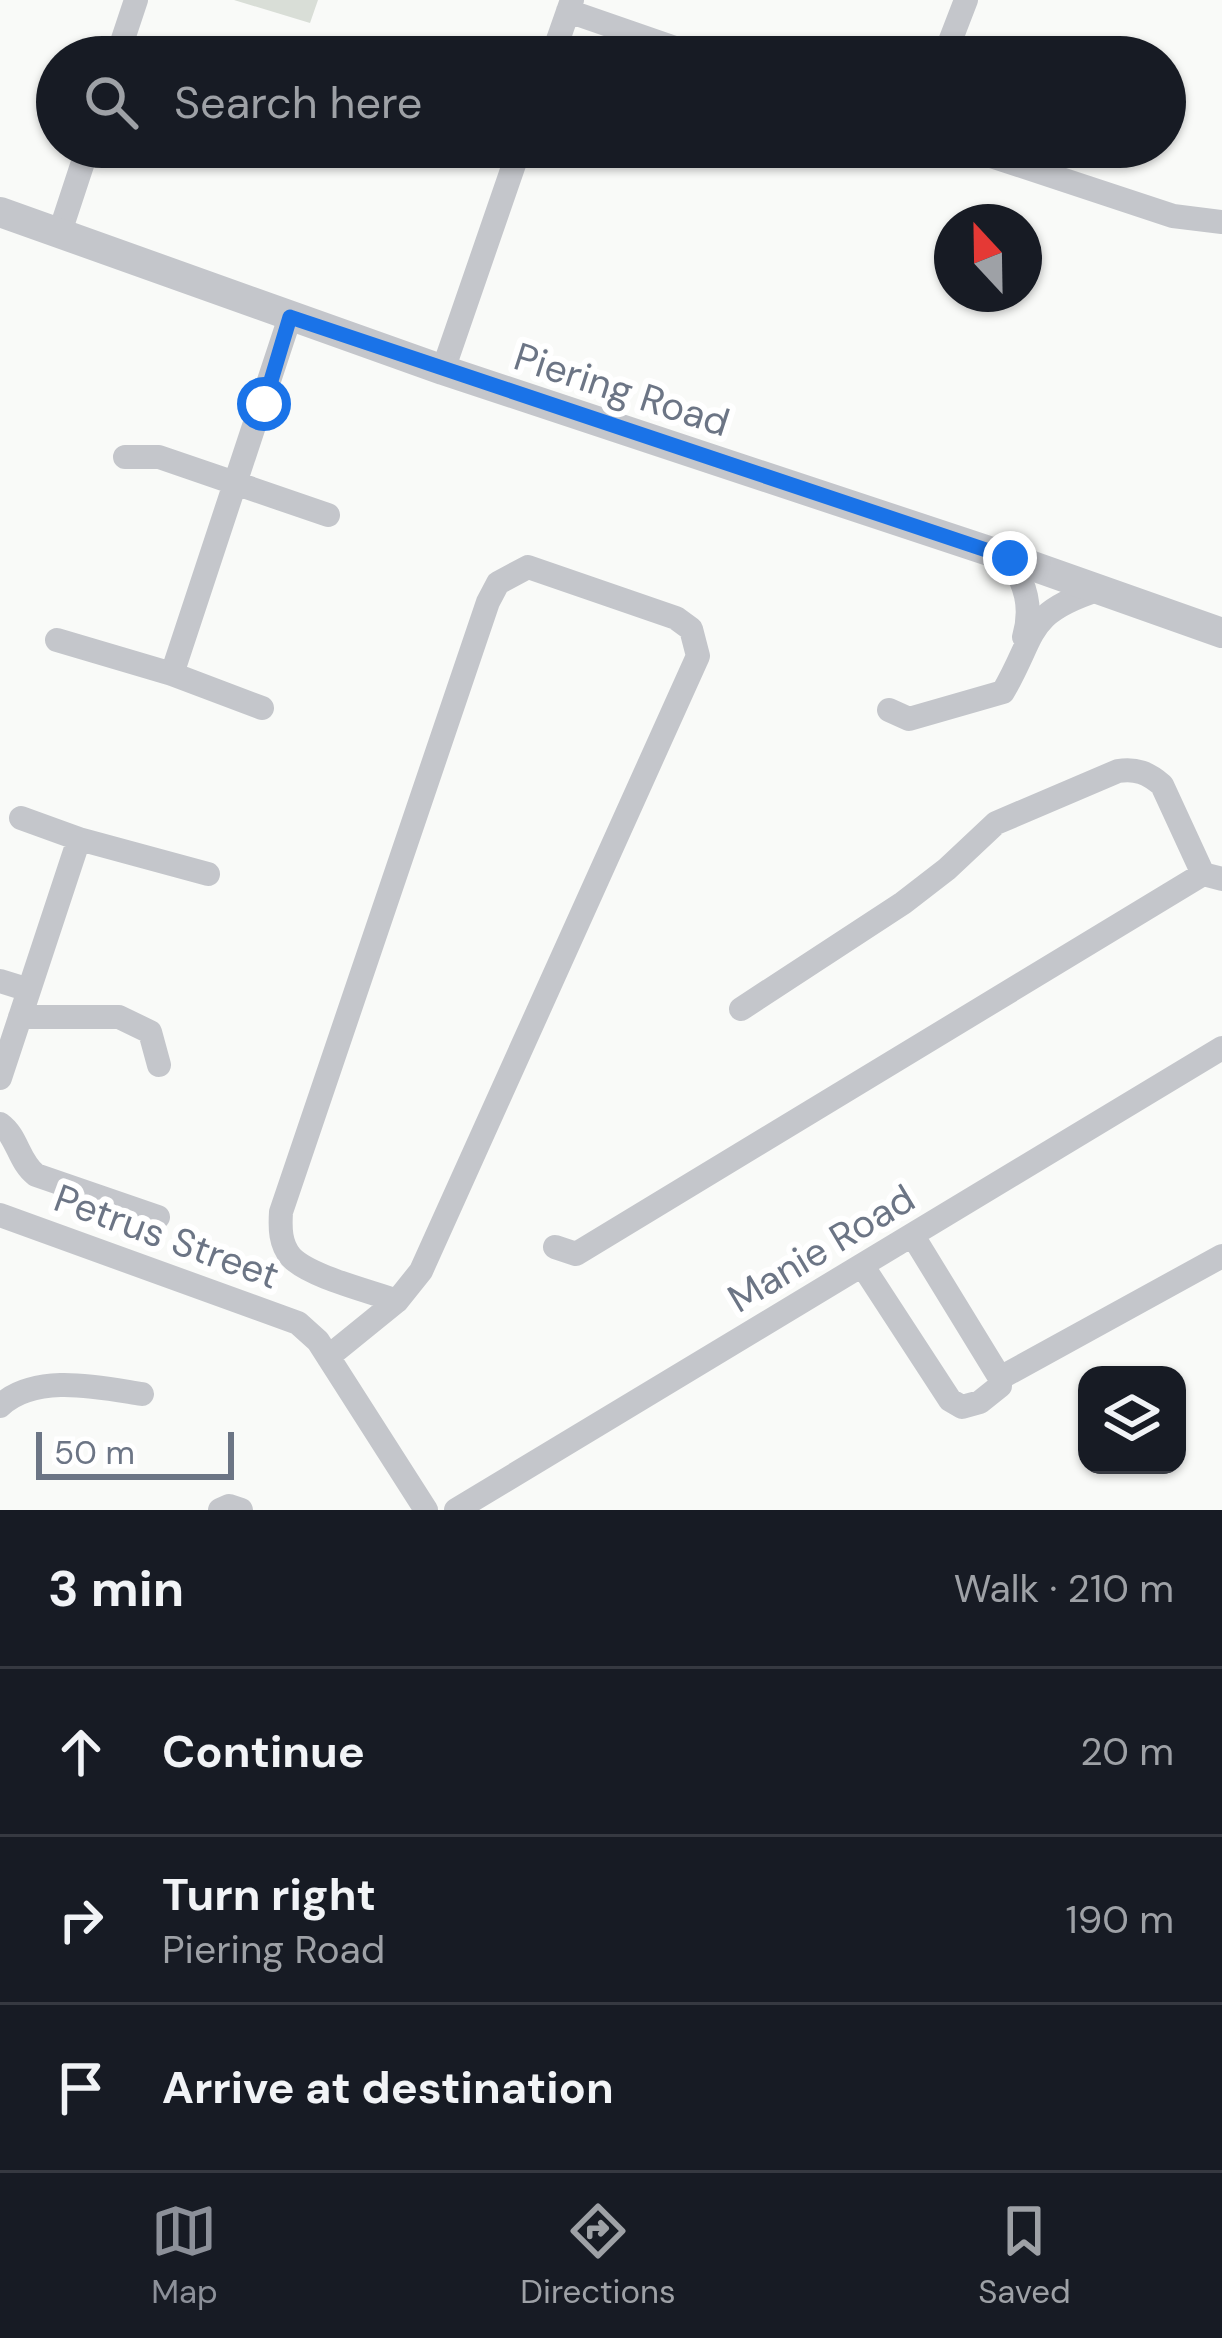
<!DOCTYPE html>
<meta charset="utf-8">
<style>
:root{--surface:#171b24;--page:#242831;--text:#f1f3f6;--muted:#9ea1a6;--line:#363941;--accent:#8c9099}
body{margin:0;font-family:"DM Sans",sans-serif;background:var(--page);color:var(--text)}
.controls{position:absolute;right:36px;bottom:36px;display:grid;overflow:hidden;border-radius:24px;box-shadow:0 3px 9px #0004}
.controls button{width:108px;height:108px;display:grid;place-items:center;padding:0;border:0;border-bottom:3px solid var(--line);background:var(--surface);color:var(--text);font:60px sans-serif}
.compass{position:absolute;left:934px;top:204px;width:108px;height:108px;border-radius:50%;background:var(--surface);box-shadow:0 3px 9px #0004;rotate:338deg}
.scale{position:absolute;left:36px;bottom:30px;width:198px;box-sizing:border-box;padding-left:12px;border:6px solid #6c7585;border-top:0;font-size:33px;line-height:42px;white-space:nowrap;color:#6c7585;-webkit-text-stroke:9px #fff;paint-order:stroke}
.stop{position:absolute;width:36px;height:36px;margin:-27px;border:9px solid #1a73e8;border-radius:50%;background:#fff}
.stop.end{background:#1a73e8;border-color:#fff;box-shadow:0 3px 12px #0008}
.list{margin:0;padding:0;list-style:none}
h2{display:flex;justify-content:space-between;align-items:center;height:156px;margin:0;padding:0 48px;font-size:51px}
h2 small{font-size:39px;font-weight:400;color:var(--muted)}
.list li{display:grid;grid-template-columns:78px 1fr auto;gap:36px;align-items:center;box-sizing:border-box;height:168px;padding:0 48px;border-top:3px solid var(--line)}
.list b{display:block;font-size:45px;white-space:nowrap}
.list p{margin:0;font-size:39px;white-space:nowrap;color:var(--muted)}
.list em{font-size:39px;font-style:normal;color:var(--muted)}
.icon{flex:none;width:66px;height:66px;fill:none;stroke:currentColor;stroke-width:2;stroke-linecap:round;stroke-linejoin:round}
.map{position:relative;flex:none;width:1222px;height:1510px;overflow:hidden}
.search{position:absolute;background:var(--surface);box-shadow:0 3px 9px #0004;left:36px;right:36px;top:36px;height:132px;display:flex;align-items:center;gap:30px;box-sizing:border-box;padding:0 42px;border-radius:66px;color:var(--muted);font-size:45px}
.sheet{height:660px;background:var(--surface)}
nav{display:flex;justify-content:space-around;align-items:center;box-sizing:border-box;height:168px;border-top:3px solid var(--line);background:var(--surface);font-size:33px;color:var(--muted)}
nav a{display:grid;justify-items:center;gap:6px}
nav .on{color:var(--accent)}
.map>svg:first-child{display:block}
</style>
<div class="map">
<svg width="1222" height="1510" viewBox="0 0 1222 1510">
<rect width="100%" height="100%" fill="#f9faf8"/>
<path fill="#d9ded7" d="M234 0H318L310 23Z"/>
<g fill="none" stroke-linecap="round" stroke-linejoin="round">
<path stroke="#c4c6cb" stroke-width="24" d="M568 11 701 57
M117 57 136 0
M552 57 572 0
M944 57 966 0
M964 147 1173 216 1222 222
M60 232 88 147
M443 370 520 147
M125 457H159L328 515
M1010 558C1025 585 1033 606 1024 637
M57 640 172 674 262 708
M172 674 290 317
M889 710 909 719 1003 692C1037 634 1024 614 1097 590
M21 818 79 839
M0 981 29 990
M741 1009 903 903 947 869 996 823 1118 771C1136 768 1148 773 1162 785L1203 874
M20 1017H119L150 1032 159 1065
M0 1078 79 839 208 874
M0 1124C18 1137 18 1161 36 1175L158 1217
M0 1215 298 1323 318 1341 426 1510
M555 1247 576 1254 1203 874 1222 879
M862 1265 950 1400 962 1407 980 1402 1000 1386V1378L913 1236
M328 1357 397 1301 421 1271 698 656 691 629 676 618 528 567 498 583 488 602 281 1212C280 1228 280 1244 291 1257 310 1277 370 1291 397 1301
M1000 1378 1222 1256
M0 1406C35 1373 97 1387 142 1394
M220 1510 229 1506 241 1510
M456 1510 1222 1048"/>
<path stroke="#c4c6cb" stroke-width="30" d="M0 212 443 370 1010 558 1222 633"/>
</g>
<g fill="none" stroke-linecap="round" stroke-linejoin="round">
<path stroke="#1a73e8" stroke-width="15" d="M264 404 290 317 1010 558"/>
</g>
<g text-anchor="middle" stroke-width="12" stroke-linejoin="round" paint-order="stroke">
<g font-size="39" fill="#6c7585" stroke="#fff">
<text transform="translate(622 389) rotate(18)" y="14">Piering Road</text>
<text transform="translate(167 1236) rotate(20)" y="14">Petrus Street</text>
<text transform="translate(821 1248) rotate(-31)" y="14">Manie Road</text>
</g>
</g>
</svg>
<div class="controls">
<button><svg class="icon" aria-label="layers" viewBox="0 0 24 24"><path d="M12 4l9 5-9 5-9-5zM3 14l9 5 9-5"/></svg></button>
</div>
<svg class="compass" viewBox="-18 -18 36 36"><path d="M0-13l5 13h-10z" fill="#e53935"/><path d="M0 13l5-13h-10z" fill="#9ea1a6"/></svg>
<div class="scale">50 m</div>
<div class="stop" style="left:264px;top:404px"></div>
<div class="stop end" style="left:1010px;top:558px"></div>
<div class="search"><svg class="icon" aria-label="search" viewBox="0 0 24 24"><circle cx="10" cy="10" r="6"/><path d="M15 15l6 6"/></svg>Search here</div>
</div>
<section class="sheet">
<h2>3 min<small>Walk · 210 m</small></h2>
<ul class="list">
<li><svg class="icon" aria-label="ahead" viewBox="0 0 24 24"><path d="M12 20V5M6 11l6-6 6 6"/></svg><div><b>Continue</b></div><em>20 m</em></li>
<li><svg class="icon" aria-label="right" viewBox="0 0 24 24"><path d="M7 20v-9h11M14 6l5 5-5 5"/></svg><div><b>Turn right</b><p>Piering Road</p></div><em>190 m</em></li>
<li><svg class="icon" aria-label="arrive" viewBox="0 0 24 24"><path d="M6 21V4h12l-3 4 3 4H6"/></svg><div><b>Arrive at destination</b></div></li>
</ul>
</section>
<nav>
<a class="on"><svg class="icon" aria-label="map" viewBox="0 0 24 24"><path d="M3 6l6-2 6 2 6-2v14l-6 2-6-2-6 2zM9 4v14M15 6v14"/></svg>Map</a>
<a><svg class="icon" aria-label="directions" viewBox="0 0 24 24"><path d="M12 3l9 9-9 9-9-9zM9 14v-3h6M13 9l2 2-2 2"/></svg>Directions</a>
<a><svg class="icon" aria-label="saved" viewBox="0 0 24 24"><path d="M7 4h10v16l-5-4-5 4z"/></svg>Saved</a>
</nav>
